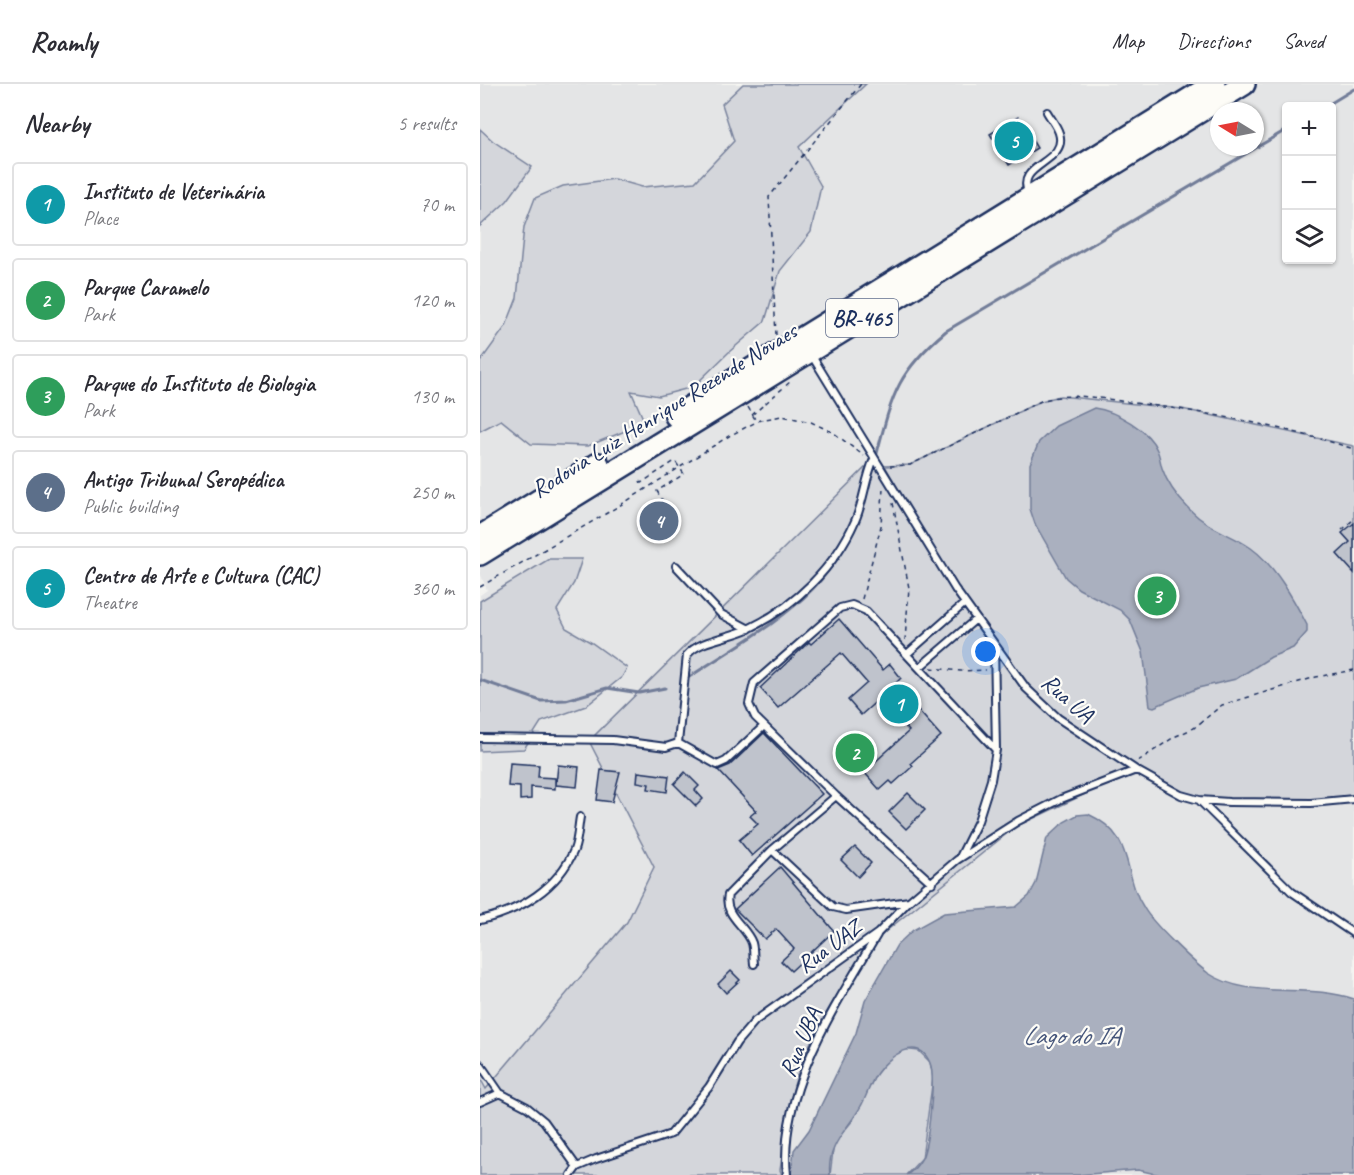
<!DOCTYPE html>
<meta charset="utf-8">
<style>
:root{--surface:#fff;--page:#f7f7f7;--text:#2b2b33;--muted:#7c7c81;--line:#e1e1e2;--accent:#0b8043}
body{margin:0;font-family:Caveat,sans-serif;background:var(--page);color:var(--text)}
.controls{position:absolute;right:18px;top:18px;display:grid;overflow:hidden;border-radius:6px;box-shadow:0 2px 4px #0004}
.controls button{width:54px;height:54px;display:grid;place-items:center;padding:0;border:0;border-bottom:2px solid var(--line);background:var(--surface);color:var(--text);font:30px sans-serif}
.compass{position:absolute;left:730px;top:18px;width:54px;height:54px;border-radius:50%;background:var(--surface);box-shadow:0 2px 4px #0004;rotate:280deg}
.you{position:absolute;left:506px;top:568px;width:21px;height:21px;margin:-15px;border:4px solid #fff;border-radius:50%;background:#1a73e8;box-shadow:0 0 0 9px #1a73e833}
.badge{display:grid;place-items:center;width:39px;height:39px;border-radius:50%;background:var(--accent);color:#fff;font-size:20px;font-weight:700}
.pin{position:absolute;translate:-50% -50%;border:3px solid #fff;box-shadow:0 2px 6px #0006}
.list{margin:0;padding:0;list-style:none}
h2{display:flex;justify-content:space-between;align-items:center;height:78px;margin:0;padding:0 24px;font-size:26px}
h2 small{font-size:20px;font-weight:400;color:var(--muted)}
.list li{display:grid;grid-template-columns:39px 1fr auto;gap:18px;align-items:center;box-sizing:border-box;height:84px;margin:0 12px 12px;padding:0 12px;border:2px solid var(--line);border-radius:6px}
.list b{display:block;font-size:22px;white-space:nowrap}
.list p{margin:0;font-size:20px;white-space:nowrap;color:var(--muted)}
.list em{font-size:20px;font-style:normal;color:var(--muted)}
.icon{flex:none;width:33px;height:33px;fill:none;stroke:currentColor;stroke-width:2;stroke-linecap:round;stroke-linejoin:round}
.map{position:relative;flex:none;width:874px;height:1091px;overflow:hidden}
header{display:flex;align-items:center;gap:36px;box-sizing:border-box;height:84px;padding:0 30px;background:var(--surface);border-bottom:2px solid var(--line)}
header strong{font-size:28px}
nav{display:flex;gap:33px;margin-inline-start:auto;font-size:21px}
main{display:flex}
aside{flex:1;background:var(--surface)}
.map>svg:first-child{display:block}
</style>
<header>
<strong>Roamly</strong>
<nav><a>Map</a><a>Directions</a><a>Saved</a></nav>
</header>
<main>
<aside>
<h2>Nearby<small>5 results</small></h2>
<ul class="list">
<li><span class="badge" style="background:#0f9aa8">1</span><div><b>Instituto de Veterinária</b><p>Place</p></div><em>70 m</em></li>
<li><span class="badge" style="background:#2e9e5b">2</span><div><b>Parque Caramelo</b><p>Park</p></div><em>120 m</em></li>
<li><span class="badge" style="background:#2e9e5b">3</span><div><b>Parque do Instituto de Biologia</b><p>Park</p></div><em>130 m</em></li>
<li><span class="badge" style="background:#5c6f8a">4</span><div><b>Antigo Tribunal Seropédica</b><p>Public building</p></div><em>250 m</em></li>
<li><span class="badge" style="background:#0f9aa8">5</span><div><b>Centro de Arte e Cultura (CAC)</b><p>Theatre</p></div><em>360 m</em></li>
</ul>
</aside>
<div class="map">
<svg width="874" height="1091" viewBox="0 0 874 1091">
<rect width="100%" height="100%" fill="#f4f4f1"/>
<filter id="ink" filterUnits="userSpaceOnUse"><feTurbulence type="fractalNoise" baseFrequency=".0167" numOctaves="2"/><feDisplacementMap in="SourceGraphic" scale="12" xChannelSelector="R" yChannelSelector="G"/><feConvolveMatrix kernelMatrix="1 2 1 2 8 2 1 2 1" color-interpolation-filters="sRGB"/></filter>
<g filter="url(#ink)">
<path fill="#e4e5e6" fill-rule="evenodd" d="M0 0H874V1091H0V511L7 506 0 489ZM806 22H852V176H806ZM739 27H775V63H739Z"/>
<path fill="#d4d6db" stroke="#78829c" stroke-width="1.5" d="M263 0H386L319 63 341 102 331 148 300 187 285 237 249 268 213 303 179 312 151 307 165 339 108 362 51 360 21 336 0 347V278L26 242 37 214 44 143 55 114 83 102 134 95 162 103 215 98 254 57 242 20Z
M0 45 13 57 52 83 27 117 0 142Z
M580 312 702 325 874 362V715L749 718 701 711 656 686 535 743 405 848C372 881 330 950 316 995 307 1023 305 1056 300 1086L302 1091H0V994L6 1005 147 838 174 783 109 657 394 375 438 439 405 382 430 381 561 317Z
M69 475H102L94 499 77 526 86 544 112 559 147 584 142 593 106 622 61 638 44 665 0 667V517Z
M422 965 439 967 450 978 453 994 442 1074 426 1091H350L354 1059 373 1036 396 990 411 972Z"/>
<path fill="#aab0bf" stroke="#717c98" stroke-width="1.5" d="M614 324C636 327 669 346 677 366 680 372 680 378 682 384 687 399 698 414 709 425 731 447 750 449 771 464 795 481 814 516 827 541V548L813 564 791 573 756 595 718 604 674 623 670 622 663 568 650 536 640 526 599 505 586 494 555 440 550 425V380L559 358 576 342Z
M608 730C657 752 641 789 664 824 673 840 713 878 728 889 770 917 826 898 874 915V1091H680L658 1086 598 1091H426C432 1088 439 1080 442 1074 448 1061 456 993 450 979 438 950 408 973 397 989 390 999 387 1012 381 1022 368 1045 346 1062 350 1091H311L314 1066 329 1046 376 949 385 917 417 861 433 846 464 829 536 823 549 812 556 799 567 754 584 738 597 731Z"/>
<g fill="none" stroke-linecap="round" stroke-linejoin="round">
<path stroke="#717c98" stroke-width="3" d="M846 22 874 5
M396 373C412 312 416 289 466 247L806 46
M206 595C294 537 360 511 389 400
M0 596 61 617 86 616 127 604 159 609 185 604"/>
</g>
<path fill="#bfc3cc" stroke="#1b2f5e" stroke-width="1.5" d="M538 33 557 64 529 81 510 50Z
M188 422 196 433 188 438 195 447 184 456 176 446 165 454 158 445Z
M874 439V489L857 470 870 458 862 449Z
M359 535 403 586 410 580 421 594 415 600 461 652 431 679 433 682 413 700 410 697 400 706 384 688 429 647 400 614 381 631 368 616 387 599 361 569 298 624 280 604 329 558 331 560Z
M284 649 342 710 272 772 259 756 278 740 270 732 276 727 238 686 250 681Z
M30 679 59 681 58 693 75 694V705L51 703V715L40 716V703L28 702Z
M78 681 99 683 97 703 76 701Z
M121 686 140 688 132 718 117 716Z
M158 688 189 692 187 708 168 705 169 700 157 698Z
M205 688 219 702 215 706 223 715 216 722 194 700Z
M428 709 445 726 426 745 409 728Z
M375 763 391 779 378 793 361 776Z
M300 783 354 847 311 887 301 877 314 865 296 845 285 855 255 825Z
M251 887 260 896 246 909 238 900Z"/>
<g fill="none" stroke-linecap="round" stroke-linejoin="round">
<g stroke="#1b2f5e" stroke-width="10">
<path id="lane" d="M549 110C533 80 589 79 579 49 577 42 571 35 567 28
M332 272 475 505 546 604 578 634 656 686 701 711 719 716 749 718 831 719 874 715
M196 482 241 530 269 545
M427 570 485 519
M440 583 496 535
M0 654 133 656 186 663 198 659 207 571C220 555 251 554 270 544 315 522 355 483 375 437 384 417 385 395 394 375
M198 659 237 681 246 677 284 642
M719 716 812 808 874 850
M292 766 353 823 366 826 429 817
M481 771 498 737 511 696 516 666 514 560
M452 799 356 712 275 633 269 620 274 599 360 524 372 521 386 527 516 666
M0 836C40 827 78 804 94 766 98 756 98 744 100 733
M274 880C273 873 274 866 272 859 266 842 243 831 248 811L292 766 356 712
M0 980 20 1009 47 1023 64 1037 97 1083
M0 1018 20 1009
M91 1091 97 1083 116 1075 191 1050 229 1003 257 958 275 937 398 849 429 817 477 776 538 737 581 715 656 686
M307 1091C298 1006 356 921 397 851"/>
</g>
<g stroke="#1b2f5e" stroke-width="26">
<path id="highway" d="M196 332 734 0
M0 453 118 380
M0 470 764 0"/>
</g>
<path stroke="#1b2f5e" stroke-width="1.5" stroke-dasharray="4.5 4.5" stroke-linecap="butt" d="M296 251 289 113 381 0
M268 323 276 337
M272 331 310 298
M410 382 430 381 561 317C591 307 624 315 655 319 732 329 801 342 874 365
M160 397 161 399 195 377 204 390 177 407 184 419
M413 419 429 504 425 556
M862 446 874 435
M0 503 139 422 249 352 280 336 302 332 331 338 354 349 384 372
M382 515 401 442 403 403
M451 584 481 587 506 586
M658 677 694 653 714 644 742 621 836 593 874 586"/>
<use href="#lane" stroke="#fdfcf7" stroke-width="6"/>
<use href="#highway" stroke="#fdfcf7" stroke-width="21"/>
</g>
</g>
<g text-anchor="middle" stroke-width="4.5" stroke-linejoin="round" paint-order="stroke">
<rect fill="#fdfcf7" stroke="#5f6c8c" stroke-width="1.5" x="346" y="215" width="72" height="38" rx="4.5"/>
<g font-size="22" font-weight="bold" fill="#1b2f5e">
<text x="382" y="242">BR-465</text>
</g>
<g font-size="24" fill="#1b2f5e" stroke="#fdfcf7">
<text transform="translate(184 326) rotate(-32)" y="8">Rodovia Luiz Henrique Rezende Novaes</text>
<text transform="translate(588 614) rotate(41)" y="8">Rua UA</text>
<text transform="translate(349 862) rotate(-36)" y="8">Rua UAZ</text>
<text transform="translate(320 958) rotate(-67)" y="8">Rua UBA</text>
</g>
<g font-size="26" font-style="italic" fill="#46567b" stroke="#fdfcf7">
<text x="591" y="960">Lago do IA</text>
</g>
</g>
</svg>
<div class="controls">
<button>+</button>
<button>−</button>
<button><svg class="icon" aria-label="layers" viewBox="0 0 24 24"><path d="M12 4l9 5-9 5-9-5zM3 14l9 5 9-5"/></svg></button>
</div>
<svg class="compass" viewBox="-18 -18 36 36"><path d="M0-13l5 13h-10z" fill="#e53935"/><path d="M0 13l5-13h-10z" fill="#7c7c81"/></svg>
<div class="you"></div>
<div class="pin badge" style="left:419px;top:620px;background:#0f9aa8">1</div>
<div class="pin badge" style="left:375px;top:669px;background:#2e9e5b">2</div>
<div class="pin badge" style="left:677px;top:512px;background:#2e9e5b">3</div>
<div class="pin badge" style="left:179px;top:437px;background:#5c6f8a">4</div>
<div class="pin badge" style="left:534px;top:57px;background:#0f9aa8">5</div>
</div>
</main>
